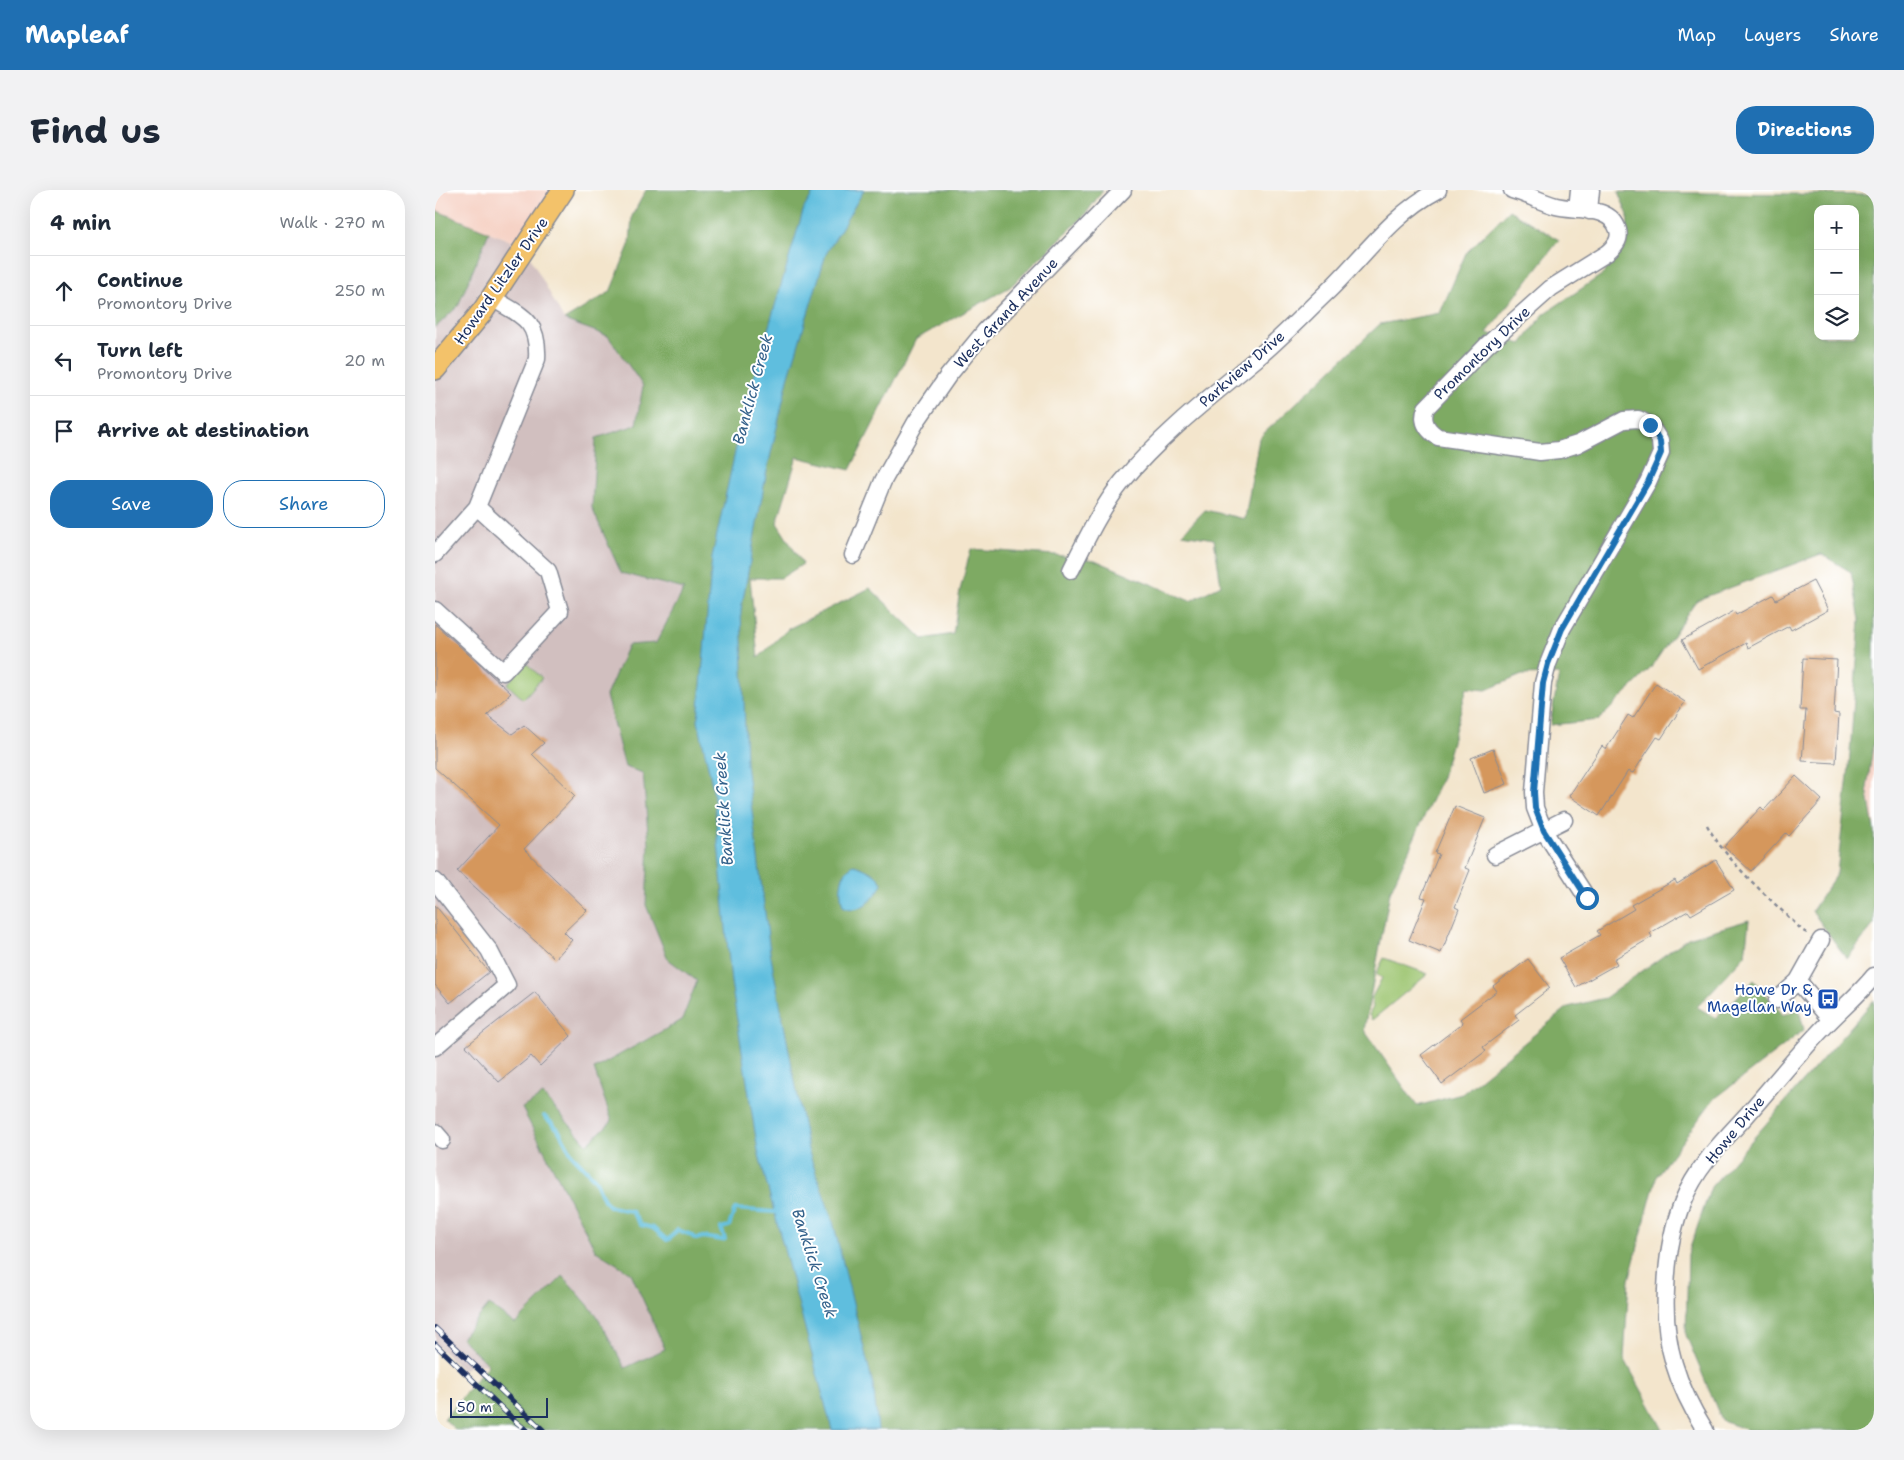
<!DOCTYPE html>
<meta charset="utf-8">
<style>
:root{--surface:#fff;--page:#f2f2f3;--text:#1f2937;--muted:#747a83;--line:#e0e1e3;--accent:#1f6fb2}
body{margin:0;font-family:"Shantell Sans",sans-serif;background:var(--page);color:var(--text)}
.controls{position:absolute;right:15px;top:15px;display:grid;overflow:hidden;border-radius:10px;box-shadow:0 5px 20px #0002}
.controls button{width:45px;height:45px;display:grid;place-items:center;padding:0;border:0;border-bottom:1px solid var(--line);background:var(--surface);color:var(--text);font:25px sans-serif}
.scale{position:absolute;left:15px;bottom:12px;width:98px;box-sizing:border-box;padding-left:5px;border:2px solid #1b2f5e;border-top:0;font-size:14px;line-height:18px;white-space:nowrap;color:#1b2f5e;-webkit-text-stroke:4px #fff;paint-order:stroke}
.stop{position:absolute;width:15px;height:15px;margin:-11px;border:4px solid #1f6fb2;border-radius:50%;background:#fff}
.stop.end{background:#1f6fb2;border-color:#fff;box-shadow:0 1px 5px #0008}
.list{margin:0;padding:0;list-style:none}
h2{display:flex;justify-content:space-between;align-items:center;height:65px;margin:0;padding:0 20px;font-size:21px}
h2 small{font-size:16px;font-weight:400;color:var(--muted)}
.list li{display:grid;grid-template-columns:32px 1fr auto;gap:15px;align-items:center;box-sizing:border-box;height:70px;padding:0 20px;border-top:1px solid var(--line)}
.list b{display:block;font-size:19px;white-space:nowrap}
.list p{margin:0;font-size:16px;white-space:nowrap;color:var(--muted)}
.list em{font-size:16px;font-style:normal;color:var(--muted)}
.actions{display:flex;gap:10px;padding:15px 20px}
.actions a{flex:1;padding:11px 0;border:1px solid var(--accent);border-radius:20px;text-align:center;font-size:18px;color:var(--accent)}
.actions .main{background:var(--accent);color:#fff}
.icon{flex:none;width:28px;height:28px;fill:none;stroke:currentColor;stroke-width:2;stroke-linecap:round;stroke-linejoin:round}
.map{position:relative;flex:none;width:1439px;height:1240px;overflow:hidden;border-radius:20px}
header{display:flex;align-items:center;gap:30px;box-sizing:border-box;height:70px;padding:0 25px;background:var(--accent);color:#fff}
header strong{font-size:24px}
nav{display:flex;gap:28px;margin-inline-start:auto;font-size:18px}
.intro{display:flex;align-items:center;justify-content:space-between;box-sizing:border-box;height:120px;padding:0 30px}
h1{margin:0;font-size:35px}
.button{padding:12px 22px;border-radius:20px;background:var(--accent);color:#fff;font-size:18px;font-weight:700}
main{display:flex;gap:30px;padding:0 30px}
aside{flex:1;background:var(--surface);border-radius:20px;box-shadow:0 5px 20px #0002}
.map>svg:first-child{display:block}
</style>
<header>
<strong>Mapleaf</strong>
<nav><a>Map</a><a>Layers</a><a>Share</a></nav>
</header>
<div class="intro"><h1>Find us</h1><a class="button">Directions</a></div>
<main>
<aside>
<h2>4 min<small>Walk · 270 m</small></h2>
<ul class="list">
<li><svg class="icon" aria-label="ahead" viewBox="0 0 24 24"><path d="M12 20V5M6 11l6-6 6 6"/></svg><div><b>Continue</b><p>Promontory Drive</p></div><em>250 m</em></li>
<li><svg class="icon" aria-label="left" viewBox="0 0 24 24"><path d="M17 20v-9H6M10 6l-5 5 5 5"/></svg><div><b>Turn left</b><p>Promontory Drive</p></div><em>20 m</em></li>
<li><svg class="icon" aria-label="arrive" viewBox="0 0 24 24"><path d="M6 21V4h12l-3 4 3 4H6"/></svg><div><b>Arrive at destination</b></div></li>
</ul>
<div class="actions"><a class="main">Save</a><a>Share</a></div>
</aside>
<div class="map">
<svg width="1439" height="1240" viewBox="0 0 1439 1240">
<rect width="100%" height="100%" fill="#fff"/>
<filter id="ink" filterUnits="userSpaceOnUse"><feTurbulence type="fractalNoise" baseFrequency=".02" numOctaves="2"/><feDisplacementMap in="SourceGraphic" scale="10" xChannelSelector="R" yChannelSelector="G"/><feConvolveMatrix kernelMatrix="1 2 1 2 8 2 1 2 1" color-interpolation-filters="sRGB"/></filter>
<filter id="wash" filterUnits="userSpaceOnUse"><feTurbulence type="fractalNoise" baseFrequency=".0096" numOctaves="4" result="noise"/><feDisplacementMap in="SourceGraphic" scale="20" xChannelSelector="R" yChannelSelector="G"/><feGaussianBlur stdDeviation="1.12" result="paint"/><feColorMatrix in="noise" values="0 0 0 0 0 0 0 0 0 0 0 0 0 0 0 0 0 1.4 0 .05"/><feComposite in="paint" operator="in"/></filter>
<g filter="url(#wash)">
<rect width="100%" height="100%" fill="#f3e5cc"/>
<path fill="#f6d2c5" d="M0 0H128L90 57 0 20Z
M1439 549V640L1432 598Z"/>
<path fill="#d1bfbf" d="M0 20 90 57 129 130 173 146 208 196 201 235 186 383 249 399 221 453 208 582 214 655 211 715 233 769 262 791 247 830 159 879 177 932 151 954 108 905 161 1061 196 1083 230 1159 190 1178 161 1124 80 1134 26 1147 53 1175 38 1174 27 1180 0 1154Z"/>
<path fill="#9dc571" stroke="#5c7a68" d="M91 473 107 488 88 509 72 494Z
M949 768 993 784 937 830 934 825 938 817 936 809 947 788 941 784Z"/>
<path fill="#7eaa63" stroke="#4c6c60" fill-rule="evenodd" d="M211 0H668L650 25 575 97 481 149 415 280 362 267 342 333 368 374 346 388H315L323 468 353 439 435 398 488 449 518 444 525 400 536 359 620 365 660 370 755 411 786 395 779 349 747 344 770 320 810 329 824 248 945 134 1005 123 1031 63 1074 20 1124 50 1052 143 1086 154 1109 124 1168 84 1191 56 1193 25 1183 2 1439 5V549L1432 598 1439 640V734L1412 769 1377 721 1402 683 1414 576 1425 430 1416 382 1386 364 1262 410 1215 479 1164 530 1115 535 1124 484 1087 485 1051 500 1032 498 1007 587 955 702 929 840 982 916 1027 904 1133 817 1170 808 1253 748 1314 730 1310 765 1262 817 1281 828 1319 790 1348 825 1364 819 1369 840 1278 910 1222 985 1194 1090 1189 1168 1228 1240H20L9 1229 53 1175 26 1148 54 1115 80 1134 128 1086 161 1124 190 1178 230 1159 196 1083 161 1061 87 918 108 905 152 954 177 931 159 879 247 830 262 791 233 769 211 715 214 655 208 583 190 577 171 506 193 455 221 453 249 399 186 383 157 318 161 248 201 235 208 196 173 146 129 130 175 102 195 53 197 26ZM1383 19H1420V146H1383Z
M0 20 54 42 23 116 0 138Z
M1439 810V1240H1313L1287 1231 1251 1145 1253 1064 1276 997Z"/>
<path fill="#5fbede" stroke="#3d769e" d="M380 0H429L391 64 353 189 331 285 306 420 311 574 335 762 373 960 398 1032 438 1195 443 1240H397L323 961 296 792 278 599 263 531 277 367 310 217 369 18Z
M419 675C429 678 441 683 447 693 442 707 424 726 408 716 404 703 404 682 419 675Z"/>
<g fill="none" stroke-linecap="round" stroke-linejoin="round">
<path stroke="#5fbede" stroke-width="4" d="M109 926 123 939 138 966 160 989 169 1010 176 1017 196 1021 206 1035 218 1038 232 1050 235 1048 242 1040 254 1044 261 1049 268 1047 287 1050 290 1049 286 1038 294 1036 300 1019 339 1022"/>
</g>
<g id="blocks">
<path fill="#d5975c" d="M1378 391 1393 420 1356 440 1354 436 1313 458 1311 453 1263 479 1247 450 1299 421 1301 425 1338 405 1341 410Z
M0 434 76 503 52 525 77 544 89 535 109 553 97 564 140 606 89 659 152 720 129 742 137 750 120 769 22 681 64 635 0 578Z
M1368 468 1402 470 1399 523 1404 524 1401 573 1367 571 1371 520H1365Z
M1221 493 1250 512 1226 549 1222 547 1198 583 1193 581 1164 626 1134 606 1167 556 1171 559 1193 525 1198 528Z
M1058 559 1072 594 1049 603 1036 568Z
M1361 586 1387 610 1354 646 1351 643 1316 681 1289 657 1326 617 1329 620Z
M1020 616 1050 628 1030 678 1035 680 1020 717 1024 719 1006 763 974 750 991 708 986 707 1004 664 1000 663Z
M1281 670 1299 700 1256 725 1253 721 1215 743 1217 747 1179 769 1182 774 1141 797 1124 768 1165 745 1162 741 1199 719 1196 715 1240 690 1242 694Z
M0 715 54 782 15 813 0 795Z
M1093 769 1115 798 1080 825 1084 830 1048 857 1051 861 1007 894 986 865 1028 833 1025 829 1062 801 1058 796Z
M100 802 136 846 105 876 96 866 64 892 31 856Z"/>
</g>
</g>
<g filter="url(#ink)">
<use href="#blocks" fill-opacity="0" stroke="#878a95" stroke-width="1"/>
<g fill="none" stroke-linecap="round" stroke-linejoin="round">
<g stroke="#878a95" stroke-width="19">
<path id="minor" d="M1077 0C1092 4 1106 12 1121 16 1140 21 1176 15 1183 40 1186 50 1179 57 1172 63L1116 98 1052 155 991 218C986 231 992 240 1003 247L1105 262 1124 260 1143 254 1189 230 1203 229 1215 235 1225 251 1226 263 1213 292 1127 439 1113 474 1108 493 1099 602 1100 618 1109 641 1152 708
M1142 19 1144 0
M1154 21 1156 0
M0 364 42 317 102 169C104 130 87 126 57 108
M418 365 448 291 481 232 513 186 550 141 688 0
M636 380C651 350 666 318 687 292 726 245 774 208 821 169 845 149 867 126 890 104 927 69 957 24 1003 0
M0 420 68 482 125 421 113 381 42 317
M1060 665 1129 630
M0 691 54 760 72 795 0 857
M1363 791 1396 830
M1342 810 1363 791 1386 750
M0 942 7 950
M1270 1240C1242 1195 1228 1154 1231 1100 1232 1069 1236 1040 1248 1011 1261 978 1287 952 1311 926 1339 894 1366 860 1396 830 1411 815 1426 802 1439 786"/>
</g>
<g stroke="#878a95" stroke-width="24">
<path id="major" d="M0 179 48 121 128 0"/>
</g>
<path stroke="#878a95" stroke-width="2.5" stroke-dasharray="4 4" stroke-linecap="butt" d="M1272 635C1292 673 1337 710 1368 741L1374 744"/>
<use href="#minor" stroke="#fff" stroke-width="16"/>
<use href="#major" stroke="#f3c26a" stroke-width="21"/>
<g stroke="#1b2f5e" stroke-width="5.5">
<path id="rail" d="M0 1138 108 1240
M0 1154 79 1230 91 1240"/>
</g>
<use href="#rail" stroke="#fff" stroke-width="4" stroke-dasharray="11" stroke-linecap="butt"/>
</g>
</g>
<g fill="none" stroke-linecap="round" stroke-linejoin="round" filter="url(#ink)">
<path stroke="#1f6fb2" stroke-width="6" d="M1152 708 1109 641 1100 618 1099 602 1108 493 1113 474 1127 439 1213 292 1226 263 1225 251 1215 235"/>
</g>
<defs>
<g id="bus-square" transform="scale(1.125)"><rect x="-9" y="-9" width="18" height="18" rx="4" fill="#1a4fb4" stroke="#fff"/><path d="M-5-6H5V4H4V6H2V4H-2V6H-4V4H-5ZM-3.5-4V0h7V-4ZM-3.5 1.2v1.5H-2V1.2ZM2 1.2v1.5H3.5V1.2Z" fill="#fff"/></g>
</defs>
<g fill-rule="evenodd">
<use href="#bus-square" x="1393" y="809"/>
</g>
<g text-anchor="middle" stroke-width="4" stroke-linejoin="round" paint-order="stroke">
<g font-size="15" fill="#1b2f5e" stroke="#fff">
<text transform="translate(66 91) rotate(-55)" y="5">Howard Litzler Drive</text>
<text transform="translate(571 123) rotate(-47)" y="5">West Grand Avenue</text>
<text transform="translate(1047 163) rotate(-44)" y="5">Promontory Drive</text>
<text transform="translate(807 179) rotate(-41)" y="5">Parkview Drive</text>
<text transform="translate(1300 940) rotate(-50)" y="5">Howe Drive</text>
</g>
<g font-size="15" fill="#164399" stroke="#fff" text-anchor="end">
<text x="1377" y="805">Howe Dr &amp;<tspan x="1377" dy="17">Magellan Way</tspan></text>
</g>
<g font-size="16" font-style="italic" fill="#33618b" stroke="#fff">
<text transform="translate(317 199) rotate(-75)" y="6">Banklick Creek</text>
<text transform="translate(288 619) rotate(-94)" y="6">Banklick Creek</text>
<text transform="translate(380 1073) rotate(72)" y="6">Banklick Creek</text>
</g>
</g>
</svg>
<div class="controls">
<button>+</button>
<button>−</button>
<button><svg class="icon" aria-label="layers" viewBox="0 0 24 24"><path d="M12 4l9 5-9 5-9-5zM3 14l9 5 9-5"/></svg></button>
</div>
<div class="scale">50 m</div>
<div class="stop" style="left:1152px;top:708px"></div>
<div class="stop end" style="left:1215px;top:235px"></div>
</div>
</main>
